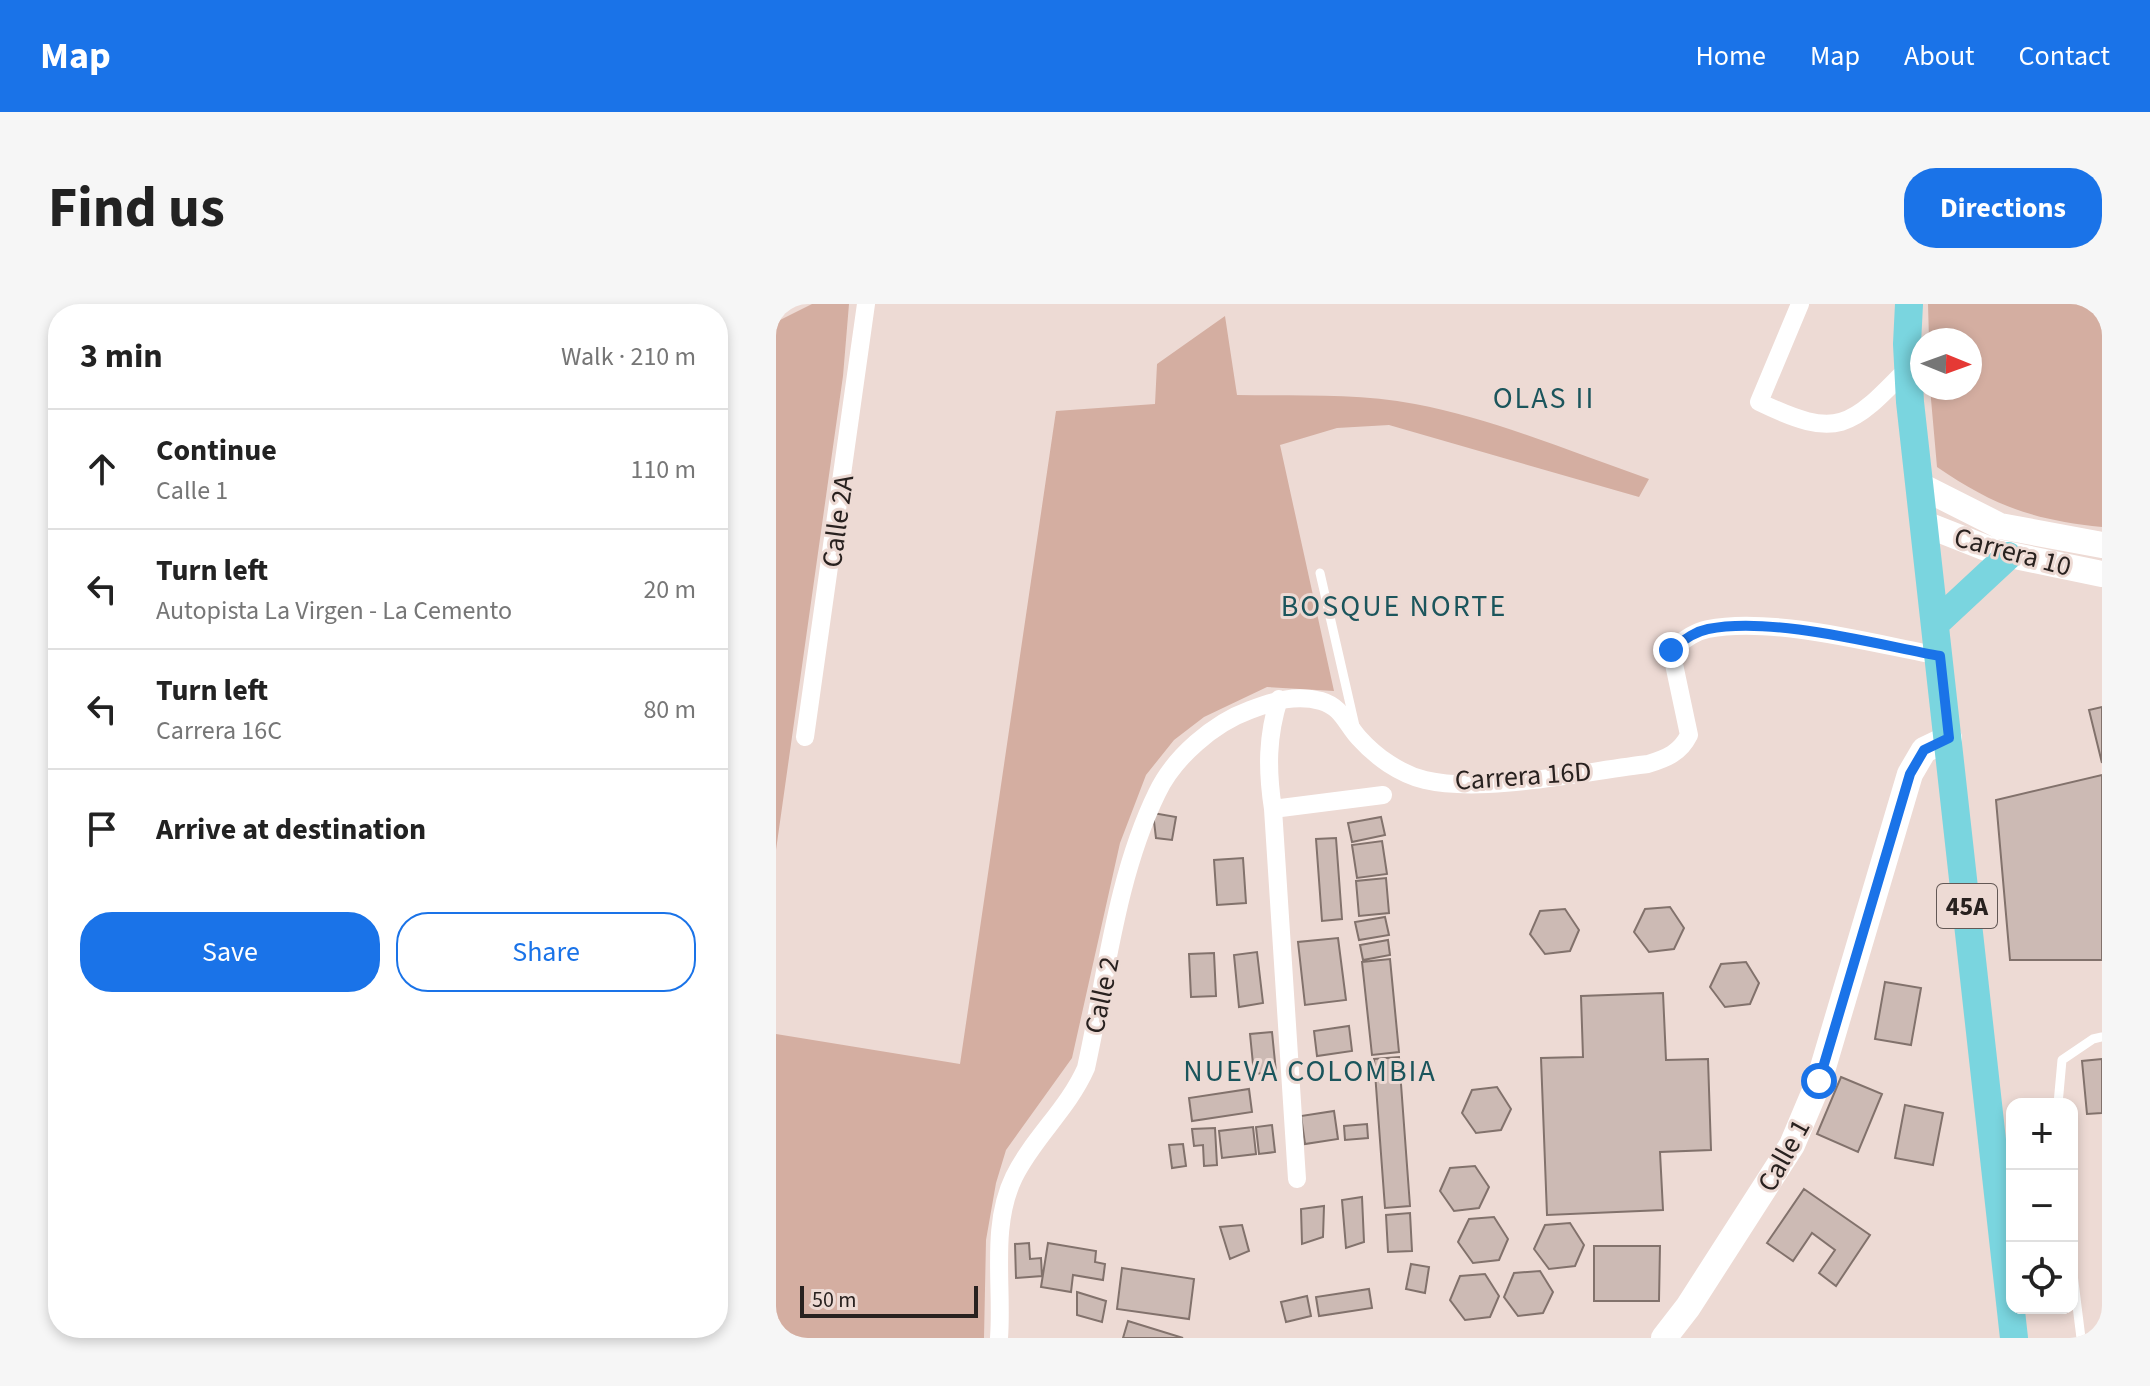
<!DOCTYPE html>
<meta charset="utf-8">
<style>
:root{--surface:#fff;--page:#f6f6f6;--text:#222;--muted:#767676;--line:#e0e0e0;--accent:#1a73e8}
body{margin:0;font-family:"Source Sans 3",sans-serif;background:var(--page);color:var(--text)}
.controls{position:absolute;right:24px;bottom:24px;display:grid;overflow:hidden;border-radius:16px;box-shadow:0 4px 12px #0003}
.controls button{width:72px;height:72px;display:grid;place-items:center;padding:0;border:0;border-bottom:2px solid var(--line);background:var(--surface);color:var(--text);font:40px sans-serif}
.compass{position:absolute;left:1134px;top:24px;width:72px;height:72px;border-radius:50%;background:var(--surface);box-shadow:0 4px 12px #0003;rotate:91deg}
.scale{position:absolute;left:24px;bottom:20px;width:178px;box-sizing:border-box;padding-left:8px;border:4px solid #28211f;border-top:0;font-size:22px;line-height:28px;white-space:nowrap;color:#28211f;-webkit-text-stroke:6px #eddad4;paint-order:stroke}
.stop{position:absolute;width:24px;height:24px;margin:-18px;border:6px solid #1a73e8;border-radius:50%;background:#fff}
.stop.end{background:#1a73e8;border-color:#fff;box-shadow:0 2px 8px #0008}
.list{margin:0;padding:0;list-style:none}
h2{display:flex;justify-content:space-between;align-items:center;height:104px;margin:0;padding:0 32px;font-size:34px}
h2 small{font-size:26px;font-weight:400;color:var(--muted)}
.list li{display:grid;grid-template-columns:52px 1fr auto;gap:24px;align-items:center;box-sizing:border-box;height:120px;padding:0 32px;border-top:2px solid var(--line)}
.list b{display:block;font-size:30px;white-space:nowrap}
.list p{margin:0;font-size:26px;white-space:nowrap;color:var(--muted)}
.list em{font-size:26px;font-style:normal;color:var(--muted)}
.actions{display:flex;gap:16px;padding:24px 32px}
.actions a{flex:1;padding:18px 0;border:2px solid var(--accent);border-radius:32px;text-align:center;font-size:28px;color:var(--accent)}
.actions .main{background:var(--accent);color:#fff}
.icon{flex:none;width:44px;height:44px;fill:none;stroke:currentColor;stroke-width:2;stroke-linecap:round;stroke-linejoin:round}
.map{position:relative;flex:none;width:1326px;height:1034px;overflow:hidden;border-radius:32px}
header{display:flex;align-items:center;gap:48px;box-sizing:border-box;height:112px;padding:0 40px;background:var(--accent);color:#fff}
header strong{font-size:38px}
nav{display:flex;gap:44px;margin-inline-start:auto;font-size:28px}
.intro{display:flex;align-items:center;justify-content:space-between;box-sizing:border-box;height:192px;padding:0 48px}
h1{margin:0;font-size:56px}
.button{padding:20px 36px;border-radius:32px;background:var(--accent);color:#fff;font-size:28px;font-weight:700}
main{display:flex;gap:48px;padding:0 48px}
aside{flex:1;background:var(--surface);border-radius:32px;box-shadow:0 4px 12px #0003}
.map>svg:first-child{display:block}
</style>
<header>
<strong>Map</strong>
<nav><a>Home</a><a>Map</a><a>About</a><a>Contact</a></nav>
</header>
<div class="intro"><h1>Find us</h1><a class="button">Directions</a></div>
<main>
<aside>
<h2>3 min<small>Walk · 210 m</small></h2>
<ul class="list">
<li><svg class="icon" aria-label="ahead" viewBox="0 0 24 24"><path d="M12 20V5M6 11l6-6 6 6"/></svg><div><b>Continue</b><p>Calle 1</p></div><em>110 m</em></li>
<li><svg class="icon" aria-label="left" viewBox="0 0 24 24"><path d="M17 20v-9H6M10 6l-5 5 5 5"/></svg><div><b>Turn left</b><p>Autopista La Virgen - La Cemento</p></div><em>20 m</em></li>
<li><svg class="icon" aria-label="left" viewBox="0 0 24 24"><path d="M17 20v-9H6M10 6l-5 5 5 5"/></svg><div><b>Turn left</b><p>Carrera 16C</p></div><em>80 m</em></li>
<li><svg class="icon" aria-label="arrive" viewBox="0 0 24 24"><path d="M6 21V4h12l-3 4 3 4H6"/></svg><div><b>Arrive at destination</b></div></li>
</ul>
<div class="actions"><a class="main">Save</a><a>Share</a></div>
</aside>
<div class="map">
<svg width="1326" height="1034" viewBox="0 0 1326 1034">
<rect width="100%" height="100%" fill="#eddad4"/>
<path fill="#d4aea1" d="M36 0H73L67 72 0 546V18Z
M1152 0H1326V223C1257 216 1218 202 1161 163L1154 84H1194V36H1153Z
M449 12 461 91C519 92 581 89 639 100 718 115 796 148 873 175L863 193 613 121 561 124 504 141 558 387 491 383 428 413 398 436 370 471 344 539 296 754 230 846 220 879 210 936 208 1034H0V730L184 760 280 107 379 100 381 60Z"/>
<path fill="#ccbab4" stroke="#82726c" stroke-width="2" d="M1326 403V459L1313 406Z
M1326 471V656H1234L1220 496Z
M377 509 400 513 396 536 380 534Z
M605 513 609 531 576 538 572 519Z
M560 534 566 615 546 617 540 535Z
M606 537 611 570 581 574 576 541Z
M467 554 470 599 441 601 438 556Z
M610 574 613 609 583 612 580 577Z
M894 603 908 624 898 645 873 648 858 628 869 605Z
M789 605 803 626 794 647 769 650 754 630 764 607Z
M609 613 613 631 583 636 579 618Z
M562 634 570 696 529 701 522 638Z
M612 636 614 651 587 656 584 641Z
M481 648 487 699 463 703 458 651Z
M438 649 440 692 415 693 413 650Z
M614 655 623 748 596 751 586 658Z
M970 658 983 679 974 700 949 703 934 683 945 660Z
M1109 678 1145 684 1135 741 1099 735Z
M887 689 890 756 932 755 935 846 884 848 887 906 771 911 765 754 807 753 805 692Z
M573 722 576 747 541 752 538 727Z
M496 728 500 768 478 770 474 730Z
M623 753 634 902 609 904 598 755Z
M1326 755V809L1311 810 1306 757Z
M1065 773 1106 790 1082 848 1041 830Z
M721 783 735 805 725 826 700 829 686 809 696 786Z
M473 785 476 808 416 817 413 794Z
M1129 801 1167 809 1157 861 1119 854Z
M558 807 562 835 529 840 525 812Z
M591 820 592 834 569 836 568 822Z
M496 821 499 848 483 850 480 823Z
M477 823 480 850 446 854 443 827Z
M439 824 441 861 428 862 427 841 418 842 416 825Z
M407 840 410 862 396 864 393 841Z
M699 862 713 883 703 904 678 907 664 887 674 864Z
M1028 885 1094 931 1060 982 1043 969 1059 946 1036 929 1017 957 991 939Z
M586 893 588 938 570 944 566 896Z
M548 902 547 933 526 940 525 905Z
M634 909 636 947 612 948 610 911Z
M718 913 732 935 723 956 697 959 682 938 693 915Z
M794 919 808 941 799 962 773 965 758 945 769 921Z
M466 921 473 947 454 955 444 923Z
M253 939 254 955 265 954 266 972 240 974 239 940Z
M272 939 320 947 319 958 329 960 327 976 297 971 295 988 265 983Z
M818 942H884L883 997H818Z
M635 960 653 963 649 989 630 985Z
M346 964 418 975 413 1015 341 1005Z
M764 967 777 988 767 1009 742 1012 728 993 738 969Z
M709 970 723 992 714 1013 689 1016 674 996 684 972Z
M593 985 596 1004 543 1012 540 993Z
M301 988 330 997 326 1018 301 1011Z
M531 992 535 1012 510 1018 505 998Z
M352 1017 407 1034H347Z"/>
<g fill="none" stroke-linecap="round" stroke-linejoin="round">
<path stroke="#fff" stroke-width="9" d="M544 269 579 422
M1282 800 1286 756 1317 735 1326 733
M1296 962 1305 1034"/>
<path stroke="#fff" stroke-width="18" d="M1024 0 983 98C1062 136 1074 124 1132 64
M503 395C491 432 491 466 497 505L521 875
M29 433 90 0
M497 505 607 491
M223 1034C227 982 214 922 238 873 257 834 292 805 310 764 330 674 340 573 381 489 398 453 438 419 474 406 498 397 520 390 545 397 566 403 570 420 583 434 600 453 624 470 649 476 708 490 811 467 872 460 891 454 904 449 913 431L895 346C907 337 917 328 932 325 996 312 1099 340 1164 352"/>
<path stroke="#fff" stroke-width="26" d="M1145 182 1224 222 1326 241
M1149 220 1220 248 1326 270
M888 1034 912 1003 1016 841 1043 777 1134 470 1148 446 1173 434"/>
<path stroke="#7ad5df" stroke-width="28" d="M1133 0 1131 40 1134 98 1238 1034
M1160 319 1232 252"/>
</g>
<g fill="none" stroke-linecap="round" stroke-linejoin="round">
<path stroke="#1a73e8" stroke-width="10" d="M895 346C907 337 917 328 932 325 995 312 1099 340 1164 352L1173 434 1148 446 1134 470 1043 777"/>
</g>
<g text-anchor="middle" stroke-width="6" stroke-linejoin="round" paint-order="stroke">
<rect fill="#eddad4" stroke="#635855" stroke-width="2" x="1161" y="580" width="60" height="44" rx="6"/>
<g font-size="26" font-weight="bold" fill="#28211f">
<text x="1191" y="611">45A</text>
</g>
<g font-size="28" fill="#28211f" stroke="#eddad4">
<text transform="translate(61 217) rotate(-82)" y="10">Calle 2A</text>
<text transform="translate(1237 247) rotate(15)" y="10">Carrera 10</text>
<text transform="translate(747 471) rotate(-4)" y="10">Carrera 16D</text>
<text transform="translate(325 691) rotate(-78)" y="10">Calle 2</text>
<text transform="translate(1007 851) rotate(-61)" y="10">Calle 1</text>
</g>
<g font-size="30" letter-spacing="2" fill="#1b555c" stroke="#eddad4">
<text x="768" y="104">OLAS II</text>
<text x="618" y="312">BOSQUE NORTE</text>
<text x="534" y="777">NUEVA COLOMBIA</text>
</g>
</g>
</svg>
<div class="controls">
<button>+</button>
<button>−</button>
<button><svg class="icon" aria-label="locate" viewBox="0 0 24 24"><circle cx="12" cy="12" r="6"/><path d="M12 2v4M12 18v4M2 12h4M18 12h4"/></svg></button>
</div>
<svg class="compass" viewBox="-18 -18 36 36"><path d="M0-13l5 13h-10z" fill="#e53935"/><path d="M0 13l5-13h-10z" fill="#767676"/></svg>
<div class="scale">50 m</div>
<div class="stop" style="left:1043px;top:777px"></div>
<div class="stop end" style="left:895px;top:346px"></div>
</div>
</main>
